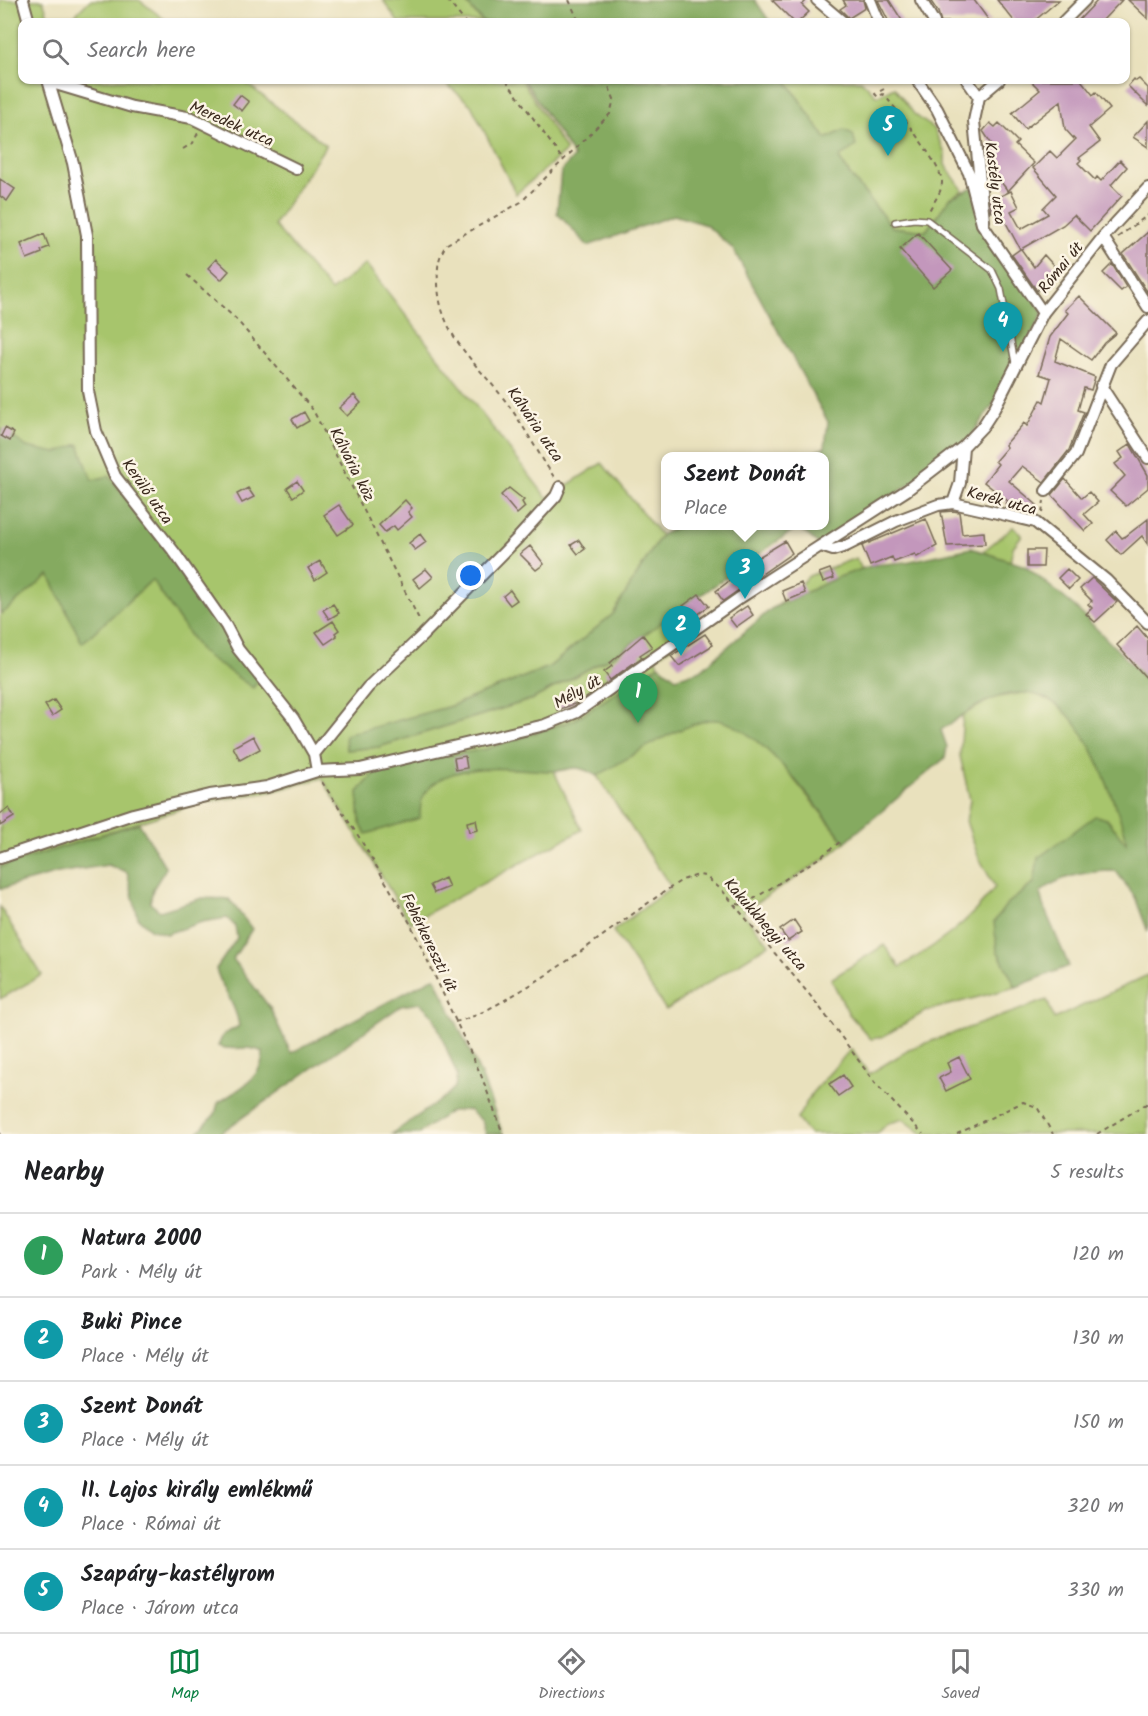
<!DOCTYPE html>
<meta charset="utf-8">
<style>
:root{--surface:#fff;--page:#f6f6f6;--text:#202124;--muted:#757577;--line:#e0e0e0;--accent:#0b8043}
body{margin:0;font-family:Kalam,sans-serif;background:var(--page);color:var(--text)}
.you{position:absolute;left:471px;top:576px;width:21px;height:21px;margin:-15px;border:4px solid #fff;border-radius:50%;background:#1a73e8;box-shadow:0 0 0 9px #1a73e833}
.badge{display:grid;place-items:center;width:39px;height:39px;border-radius:50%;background:var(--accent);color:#fff;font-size:20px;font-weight:700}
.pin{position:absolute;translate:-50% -50px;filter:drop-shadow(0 2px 3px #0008)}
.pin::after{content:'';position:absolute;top:32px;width:21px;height:18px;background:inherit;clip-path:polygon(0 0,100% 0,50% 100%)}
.popup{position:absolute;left:661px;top:452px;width:168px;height:78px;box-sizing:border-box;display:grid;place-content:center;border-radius:12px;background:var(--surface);filter:drop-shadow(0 2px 4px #0005);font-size:20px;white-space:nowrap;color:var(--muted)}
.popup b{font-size:22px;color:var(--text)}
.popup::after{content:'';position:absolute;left:50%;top:100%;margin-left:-12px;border:12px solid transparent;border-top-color:var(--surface)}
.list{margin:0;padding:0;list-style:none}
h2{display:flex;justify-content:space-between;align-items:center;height:78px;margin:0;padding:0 24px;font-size:26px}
h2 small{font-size:20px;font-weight:400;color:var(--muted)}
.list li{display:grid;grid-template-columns:39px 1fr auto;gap:18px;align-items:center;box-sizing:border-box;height:84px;padding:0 24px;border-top:2px solid var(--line)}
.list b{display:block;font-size:22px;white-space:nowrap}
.list p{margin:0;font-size:20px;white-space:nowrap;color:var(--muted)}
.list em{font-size:20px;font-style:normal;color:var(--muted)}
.icon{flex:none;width:33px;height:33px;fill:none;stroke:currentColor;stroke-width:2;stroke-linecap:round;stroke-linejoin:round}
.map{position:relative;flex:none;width:1148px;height:1134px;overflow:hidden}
.search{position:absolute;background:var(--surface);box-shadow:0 2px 4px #0004;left:18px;right:18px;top:18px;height:66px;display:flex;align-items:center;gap:15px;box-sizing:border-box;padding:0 21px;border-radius:12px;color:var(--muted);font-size:22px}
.sheet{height:498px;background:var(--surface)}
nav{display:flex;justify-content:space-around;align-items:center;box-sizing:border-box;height:84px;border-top:2px solid var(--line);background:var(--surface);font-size:16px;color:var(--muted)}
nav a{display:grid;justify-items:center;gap:3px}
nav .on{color:var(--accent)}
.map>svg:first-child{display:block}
</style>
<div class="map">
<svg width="1148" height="1134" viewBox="0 0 1148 1134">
<rect width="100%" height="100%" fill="#fcf5e5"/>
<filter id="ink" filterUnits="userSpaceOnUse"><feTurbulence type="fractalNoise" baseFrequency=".0167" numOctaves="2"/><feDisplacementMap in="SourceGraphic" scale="12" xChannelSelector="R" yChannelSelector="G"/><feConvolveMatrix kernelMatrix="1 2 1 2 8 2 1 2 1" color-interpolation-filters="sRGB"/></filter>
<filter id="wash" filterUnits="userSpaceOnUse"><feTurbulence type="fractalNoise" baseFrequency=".008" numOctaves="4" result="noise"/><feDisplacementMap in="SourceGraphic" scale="24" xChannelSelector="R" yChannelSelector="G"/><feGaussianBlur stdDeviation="1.35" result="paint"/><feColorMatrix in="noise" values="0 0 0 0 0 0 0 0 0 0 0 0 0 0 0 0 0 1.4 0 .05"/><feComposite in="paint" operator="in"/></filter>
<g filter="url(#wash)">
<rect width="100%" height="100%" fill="#e9e1bd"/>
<path fill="#a7c56c" stroke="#717845" stroke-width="1.5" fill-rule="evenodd" d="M0 0H43L50 22H22V80H242L326 145 274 225 331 291 366 264 547 498 602 463 661 535 613 614 549 667 451 706 346 735V750L379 747 533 699 618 653 679 610 692 631 655 659 659 665 657 668 675 682 701 675 809 576 856 558 864 573 976 557 1013 527 1022 535 1013 547 1009 568 1133 669 1126 845 1038 858 1034 883 1006 905 997 950 1016 987 926 1011 882 1037 871 1039 849 1014 831 979 884 945 900 967C937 945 969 923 995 887L978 856 966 821 970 800 960 756 963 715 993 698 1029 692 1059 704 1001 655 770 750 845 842 825 859 742 912 769 944 666 1010 613 931 671 887 597 776 582 767H552L582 830 410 923 322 778 270 792 199 803 0 867ZM619 693 576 725 535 732 574 720Z
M90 0H139L168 22H68Z
M383 0H464L482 22H398Z
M442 80H522L566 151 516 194 471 105Z
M786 80H861L877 96 894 87 914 114 934 129 945 153V165L963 190 950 198 926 231 892 227 850 175 839 158 844 130 826 139Z
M0 907 42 975 0 999Z
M1148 975V1134H923L903 1119 887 1124 877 1134H809L797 1119 812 1093 851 1049 869 1074 912 1048 1047 1000 1054 1019Z"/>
<path fill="#85aa60" stroke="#606a3f" stroke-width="1.5" d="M464 0H755L770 22H483Z
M524 80H786L826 139 844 130 853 134 856 146 839 158 850 175 892 227 926 231 950 198 973 187 977 211 1043 313 1004 389 963 447 821 546 798 527 618 653 533 699 379 747 346 750 345 735 451 706 549 667 613 614 661 535 679 526H825V456H807L825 447 828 422 733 249 706 225 674 215 588 246 557 213 561 171 574 157Z
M0 428 27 447 56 453 79 444 92 480 109 476 179 566 260 678 253 688 201 652 152 580 82 643 49 575 2 614 0 611Z
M971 548 1025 566 1073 605 1148 681V932L1135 897 1116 871C1091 871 1059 875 1040 893L1043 905 1069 966 1016 987 997 950 994 922 1006 905 1034 883 1038 858 1095 816 1107 819 1126 843 1125 832C1103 775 1075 666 992 699 974 706 957 719 941 730L947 747 945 758 845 842C820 811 748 707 704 721 666 732 631 757 597 776 571 761 573 772 549 771 515 769 437 758 422 800 420 805 420 813 420 818L366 834 360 823 358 792 374 774 392 765 486 749 574 720 659 665 676 678 701 670 771 609 836 578 873 565 906 562Z
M139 823 166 868 153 889 150 903 160 911 202 898 229 899 252 929 233 959 270 1008 291 1053 435 977 481 1075 503 1134H486L482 1121 469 1110 451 1111 418 1134H392L446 1096 455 1087 457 1075 433 1015 420 1003 401 1006 219 1134H196L215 1114 218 1103C237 1090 264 1078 263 1052 244 1043 237 1053 218 1046L223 1035 239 1026C236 1004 222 990 216 969L237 938 235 926 227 918 202 922 166 934 150 929 138 918 127 872 108 865 58 873 0 889V867Z"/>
<g id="blocks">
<path fill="#c397bc" d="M772 0H807L802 5 809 12 798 22H794Z
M843 0H863L865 8 849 18 840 9 846 5Z
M878 0H889L903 22H889Z
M930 0H974L990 22H941L938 12Z
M997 0H1059L1033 22H1015Z
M1098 0H1122L1101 22H1077Z
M1128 0H1148V19Z
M1134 79 1136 81 1139 79 1148 88V106L1128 86Z
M1030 80H1081L1093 95 1096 92 1110 109 1089 127 1100 142 1079 158 1081 160 1078 163 1095 180 1097 177 1101 181 1120 160 1127 167 1111 185 1122 196 1090 231 1074 215 1063 225 1021 249 1034 267 1044 255 1056 268 1037 291 1012 255 1020 249 998 208 991 212 990 201 1011 191 1019 207 1011 211 1021 229 1048 214 1043 208 1056 195 1033 168 1050 151 1057 158 1075 140 1065 129 1061 101 1025 129 1012 113 1040 90Z
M240 95 249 102 242 111 233 104Z
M1148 121V147L1133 137Z
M990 123 995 127 999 123 1018 142 1015 145 1034 163 1008 191 986 163 984 148 991 143 983 131Z
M0 179 15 189 7 201 0 196Z
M1148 232V293L1123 254Z
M918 233 952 270 933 287 900 249Z
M44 234 49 247 41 250 42 253 27 259 21 244Z
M216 259 229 271 221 280 208 268Z
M1112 264 1126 287 1121 291 1103 273Z
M1079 296 1116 333 1104 343 1091 360 1061 339 1055 361 1095 377 1091 390 1084 388 1078 410 1084 412 1069 450 1044 482 1022 466 1009 481 1037 505 1030 513 1018 503 1014 509 1006 503 1008 501 984 482 998 464 995 461 1007 447 1005 445 1024 423 1027 426 1041 400 1044 402 1051 378 1039 374 1050 337 1068 313 1065 310Z
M354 395 361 403 347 416 339 408Z
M304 412 309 421 297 428 292 419Z
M5 428 14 433 10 441 1 436Z
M1130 444 1148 475V488L1126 506 1110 491 1125 476 1115 464 1123 458 1119 452Z
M1065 479 1082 498 1089 492 1098 502 1084 514 1093 524 1085 531 1052 495Z
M297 481 303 490 293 497 287 488Z
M248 488 254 497 242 503 237 494Z
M509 488 524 500 522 502 525 507 517 514 501 495Z
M405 500 412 508 408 512 412 517 397 530 394 526 385 532 379 525Z
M339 505 353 525 338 535 324 515Z
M953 511 959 512 962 534 984 532 985 544 947 546 941 512Z
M926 519 937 546 917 557 915 554 894 562 892 557 870 566 862 546Z
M1148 519V545L1142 536 1121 555 1107 540 1116 531 1122 538 1126 536Z
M420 534 426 542 415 550 409 543Z
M579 540 585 549 578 554 571 545Z
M785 541 792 553 723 601 716 591 741 572 738 568 755 556 757 558Z
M530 546 544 564 536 570 520 554Z
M1027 550H1044L1043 567H1027Z
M320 561 327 572 315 580 308 568Z
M426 569 433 577 420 588 413 579Z
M830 569 834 578 823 582 819 573Z
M1067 569 1078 580 1069 589 1058 578Z
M1092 578 1117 602 1095 622 1086 614 1092 608 1088 604 1092 601 1080 589Z
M801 583 805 593 786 601 782 591Z
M510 590 517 600 510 605 503 596Z
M699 594 709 606 693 618 683 606Z
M333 604 339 613 329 619 323 610Z
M747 606 753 615 736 627 729 618Z
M333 621 339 630 335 633 337 636 325 644 316 632Z
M1137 626 1148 639V680L1117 645Z
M705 634 713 645 679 666 671 656Z
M643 635 652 647 640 655 642 657 610 680 604 672 612 666 610 663Z
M573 693 577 703 557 710 554 701Z
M54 700 61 710 52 716 45 705Z
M253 736 260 749 240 760 233 747Z
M465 756 467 768 456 770 454 758Z
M9 808 14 817 0 826V814Z
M476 820 478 830 469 832 467 822Z
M445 878 449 887 434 893 430 885Z
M794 920 802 932 788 941 780 930Z
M959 1057 970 1079 946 1091 939 1078 951 1072 947 1063Z
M843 1075 851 1087 838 1096 829 1084Z"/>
</g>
</g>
<g filter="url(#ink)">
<use href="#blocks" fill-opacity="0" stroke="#786a56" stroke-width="1.5"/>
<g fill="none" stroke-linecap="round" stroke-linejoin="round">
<g stroke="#786a56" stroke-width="8">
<path id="service" d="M895 222 914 219 927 220 992 270 1001 289 1015 363"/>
</g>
<g stroke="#786a56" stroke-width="14">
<path id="minor" d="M23 0 29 22
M817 0 843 22
M870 0 879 22
M921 0 934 22
M1063 22 1085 0
M48 80 73 163 87 235 88 391 96 431 115 476 175 553 226 626 238 649 293 718 314 754 317 771
M917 80 937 109 969 173 982 224 1043 313
M967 80 979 97
M49 82 132 107 192 118 296 169
M979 97 974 121 984 221
M979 97 999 80
M1103 237 1148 307
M1101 386 1148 458
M1046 491 1076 454 1111 364 1148 321
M953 503 960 483 963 447
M821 546 833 550 846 546 896 521 938 505 953 503 998 513 1035 522 1106 580 1148 623
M314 754 368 687 423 635 517 539 556 496 560 487
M0 858 133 814 210 795 267 787 317 771 360 769 545 725 577 712 738 599 907 490 963 447 983 426 994 409 1043 313 1103 237 1148 188"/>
</g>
<path stroke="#786a56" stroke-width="2" stroke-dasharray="4.5 4.5" stroke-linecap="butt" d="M447 0 465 22
M569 0 579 22
M506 80 563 160
M884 89 875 94 878 97 883 94C896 108 942 165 942 182 942 193 933 202 929 211
M183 149 193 143 198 133
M1118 237 1148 215
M187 275 236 319 313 410 420 621
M554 477C538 453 524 426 507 403 478 364 439 336 438 283 437 268 438 256 447 244L521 202 610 114 614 99 606 80
M1042 513 1044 501
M322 782 359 837 410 923 481 1075 503 1134
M737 904 744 905 822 856 841 841
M455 1022C480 1016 499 1003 522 990 578 957 628 915 682 880L698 875 705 876 722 890 818 1005 875 1083 923 1134
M0 1133 1 1134
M957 1134 1023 1102 1037 1107 1053 1134
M1097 1134 1148 1103"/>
<use href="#service" stroke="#fff" stroke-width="5"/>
<use href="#minor" stroke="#fff" stroke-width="10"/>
</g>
</g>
<g text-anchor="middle" stroke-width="5" stroke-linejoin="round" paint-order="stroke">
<g font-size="16" fill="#3b2a1e" stroke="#fcf5e5">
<text transform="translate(232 123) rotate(24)" y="6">Meredek utca</text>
<text transform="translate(996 183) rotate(83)" y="6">Kastély utca</text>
<text transform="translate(1060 267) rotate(-51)" y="6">Római út</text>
<text transform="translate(536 424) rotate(56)" y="6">Kálvária utca</text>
<text transform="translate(353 464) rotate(63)" y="6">Kálvária köz</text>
<text transform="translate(148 491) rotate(55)" y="6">Kerülő utca</text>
<text transform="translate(1002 500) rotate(15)" y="6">Kerék utca</text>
<text transform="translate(577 691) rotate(-30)" y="6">Mély út</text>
<text transform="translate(766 924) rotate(49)" y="6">Kakukkhegyi utca</text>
<text transform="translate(430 942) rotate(64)" y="6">Fehérkereszti út</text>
</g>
</g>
</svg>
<div class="you"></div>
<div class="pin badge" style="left:638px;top:723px;background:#2e9e5b">1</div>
<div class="pin badge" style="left:681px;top:656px;background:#0f9aa8">2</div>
<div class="pin badge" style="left:745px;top:599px;background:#0f9aa8">3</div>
<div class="popup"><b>Szent Donát</b>Place</div>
<div class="pin badge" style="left:1003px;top:352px;background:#0f9aa8">4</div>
<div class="pin badge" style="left:888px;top:156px;background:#0f9aa8">5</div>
<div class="search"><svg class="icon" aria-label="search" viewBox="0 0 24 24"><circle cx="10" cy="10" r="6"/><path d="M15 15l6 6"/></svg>Search here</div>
</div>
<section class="sheet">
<h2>Nearby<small>5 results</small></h2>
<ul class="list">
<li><span class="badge" style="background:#2e9e5b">1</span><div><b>Natura 2000</b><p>Park · Mély út</p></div><em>120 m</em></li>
<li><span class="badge" style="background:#0f9aa8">2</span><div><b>Buki Pince</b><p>Place · Mély út</p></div><em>130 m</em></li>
<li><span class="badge" style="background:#0f9aa8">3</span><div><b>Szent Donát</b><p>Place · Mély út</p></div><em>150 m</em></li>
<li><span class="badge" style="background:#0f9aa8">4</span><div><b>II. Lajos király emlékmű</b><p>Place · Római út</p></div><em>320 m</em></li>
<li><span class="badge" style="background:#0f9aa8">5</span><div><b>Szapáry-kastélyrom</b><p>Place · Járom utca</p></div><em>330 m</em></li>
</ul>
</section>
<nav>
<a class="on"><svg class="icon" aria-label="map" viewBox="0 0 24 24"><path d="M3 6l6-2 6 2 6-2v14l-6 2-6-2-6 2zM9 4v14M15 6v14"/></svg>Map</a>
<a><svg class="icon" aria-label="directions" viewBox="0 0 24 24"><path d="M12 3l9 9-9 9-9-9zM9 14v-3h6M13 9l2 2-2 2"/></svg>Directions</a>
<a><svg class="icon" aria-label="saved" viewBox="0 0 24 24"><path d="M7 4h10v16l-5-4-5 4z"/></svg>Saved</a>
</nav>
